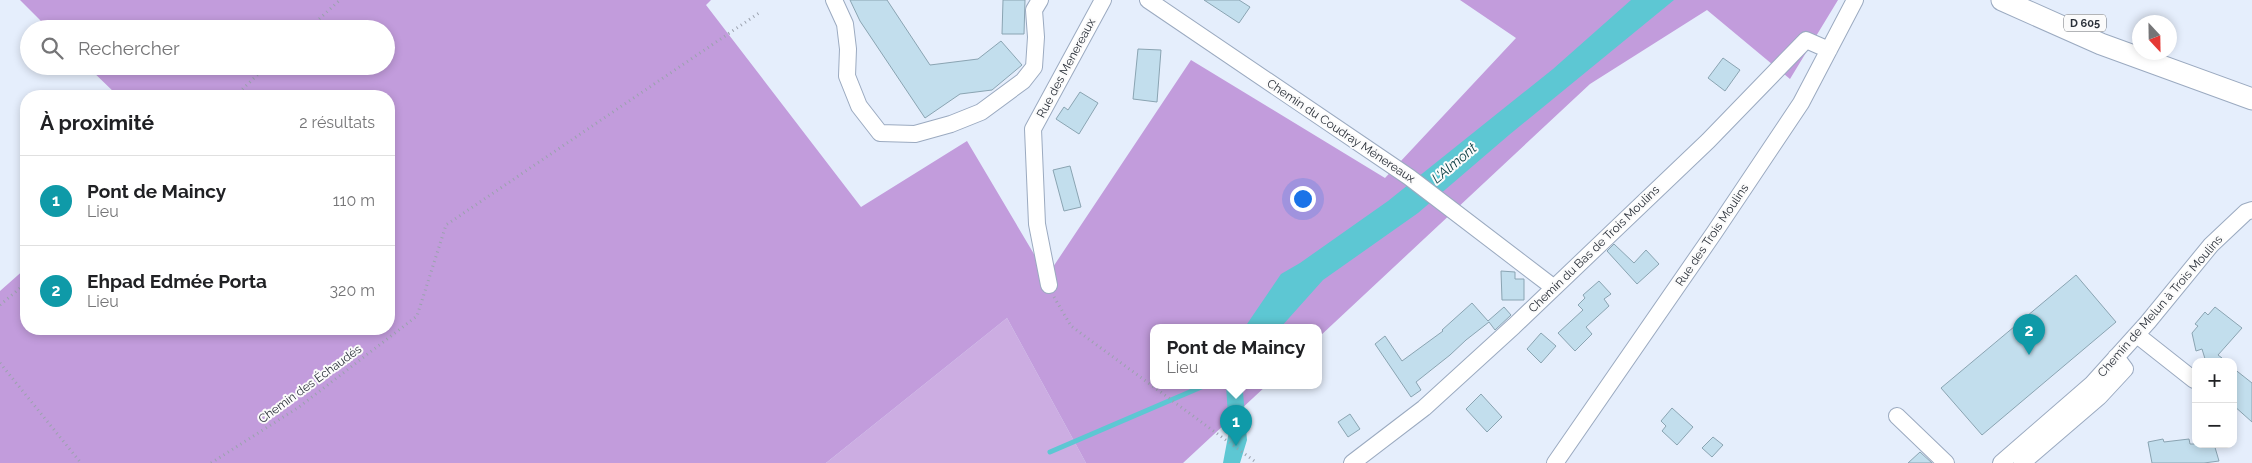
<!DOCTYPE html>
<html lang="fr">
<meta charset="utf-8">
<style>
:root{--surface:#fff;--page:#f6f6f6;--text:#202124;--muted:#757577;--line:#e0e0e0;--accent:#546e20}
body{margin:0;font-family:Raleway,sans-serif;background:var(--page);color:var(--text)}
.controls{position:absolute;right:15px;bottom:15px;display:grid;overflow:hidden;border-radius:10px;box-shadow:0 2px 8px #0003}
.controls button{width:45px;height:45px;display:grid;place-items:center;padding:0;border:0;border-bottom:1px solid var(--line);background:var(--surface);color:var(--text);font:25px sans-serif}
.compass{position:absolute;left:2132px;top:15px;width:45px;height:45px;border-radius:50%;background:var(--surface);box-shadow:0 2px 8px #0003;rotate:158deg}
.you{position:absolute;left:1302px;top:198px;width:18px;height:18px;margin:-12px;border:4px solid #fff;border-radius:50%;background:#1a73e8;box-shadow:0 0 0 8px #1a73e833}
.badge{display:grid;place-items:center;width:32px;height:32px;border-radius:50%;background:var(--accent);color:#fff;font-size:16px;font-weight:700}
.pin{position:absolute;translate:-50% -41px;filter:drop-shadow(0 1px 2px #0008)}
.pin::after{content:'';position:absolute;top:26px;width:18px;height:15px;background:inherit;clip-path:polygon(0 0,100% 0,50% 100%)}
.popup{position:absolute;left:1150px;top:324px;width:172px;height:65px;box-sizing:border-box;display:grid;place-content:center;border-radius:10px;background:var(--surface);filter:drop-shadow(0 1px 4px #0005);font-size:16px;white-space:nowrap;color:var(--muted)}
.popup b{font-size:19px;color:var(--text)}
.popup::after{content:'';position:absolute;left:50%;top:100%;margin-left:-10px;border:10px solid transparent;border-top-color:var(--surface)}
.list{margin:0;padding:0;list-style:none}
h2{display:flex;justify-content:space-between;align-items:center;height:65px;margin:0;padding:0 20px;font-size:21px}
h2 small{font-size:16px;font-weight:400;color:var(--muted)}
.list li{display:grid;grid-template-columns:32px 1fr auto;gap:15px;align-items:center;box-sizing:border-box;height:90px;padding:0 20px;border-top:1px solid var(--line)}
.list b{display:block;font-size:19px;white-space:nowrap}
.list p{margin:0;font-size:16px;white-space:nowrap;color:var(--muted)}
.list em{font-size:16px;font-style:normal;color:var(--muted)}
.icon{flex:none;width:28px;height:28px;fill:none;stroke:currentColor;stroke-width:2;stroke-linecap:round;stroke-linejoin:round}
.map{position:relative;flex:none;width:2252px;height:463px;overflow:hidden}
.search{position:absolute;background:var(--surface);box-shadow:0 2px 8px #0003;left:20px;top:20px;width:375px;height:55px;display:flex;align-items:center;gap:12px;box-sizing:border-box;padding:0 18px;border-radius:28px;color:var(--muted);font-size:19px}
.panel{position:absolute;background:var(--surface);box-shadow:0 2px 8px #0003;left:20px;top:90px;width:375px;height:245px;border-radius:20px}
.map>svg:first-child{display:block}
</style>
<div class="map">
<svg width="2252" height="463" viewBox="0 0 2252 463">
<rect width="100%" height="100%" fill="#e5eefc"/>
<path fill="#ccade2" d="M1007 318 1086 463H826Z"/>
<path fill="#c29cdc" d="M20 0H711L706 5 861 207 967 141 1047 276 1191 60 1385 178 1516 38 1460 0H1838L1790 79 1707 10 1590 84 1319 337 1318 327H1154V385H1267L1183 463H1086L1007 318 826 463H0V291L26 268V329H389V96H118L87 66H386V29H49Z"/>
<path fill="#5dc7d3" d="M1631 0H1674L1509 135 1418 213 1323 280 1281 327H1245L1281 274 1300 263 1388 201 1553 69Z
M1226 385H1246L1243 392 1247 440 1240 463H1223L1229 431Z"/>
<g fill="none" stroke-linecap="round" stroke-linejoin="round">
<path stroke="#5dc7d3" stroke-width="5" d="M1050 452 1206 385"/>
</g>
<path fill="#c2deed" stroke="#8aa4b2" d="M850 0H887L930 65 978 59 1001 41 1022 65 992 90 960 94 925 118 860 21Z
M1003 0H1025L1024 34H1002Z
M1204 0H1239L1250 7 1239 23Z
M1138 49 1161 50 1157 102 1133 99Z
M1723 58 1740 70 1725 91 1708 78Z
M1080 92 1098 103 1079 134 1056 119 1064 107 1068 110Z
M1070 166 1081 207 1064 211 1053 170Z
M1614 244 1634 263 1646 250 1659 264 1637 284 1607 251Z
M1501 271 1515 272V279H1524V300H1502Z
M2076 275 2116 322 1982 435 1941 388Z
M1599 281 1611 294 1604 299 1609 306 1586 327 1592 334 1575 351 1558 333 1583 310 1578 305 1585 298 1583 295Z
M1472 303 1488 321 1504 307 1511 315 1495 330 1489 322 1466 340 1450 355 1416 382 1421 390 1411 397 1375 344 1385 336 1402 361 1443 331 1442 330Z
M2215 307 2242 328 2218 355 2222 358 2206 362 2202 349 2196 351 2192 333 2198 326 2195 324 2205 312 2208 315Z
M1541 333 1556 346 1541 363 1527 349Z
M2233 368 2252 383V422L2233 405Z
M1481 394 1502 417 1487 432 1466 409Z
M1672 408 1693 427 1677 445 1662 431 1666 426 1661 421Z
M1350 414 1360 429 1348 437 1338 422Z
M1713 437 1723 445 1712 457 1702 448Z
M2163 439 2164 442 2189 439 2190 444H2214L2219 461 2204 463H2152L2148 442Z
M1920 452 1932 463H1908Z"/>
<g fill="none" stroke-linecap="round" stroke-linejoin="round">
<g stroke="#9baac0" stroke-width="18">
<path id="minor" d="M834 0 845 24 848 49 847 76 859 106 880 133 915 134 951 124 981 112 1023 81 1034 67 1036 37 1034 10 1040 0
M1148 0 1409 177 1553 287
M1049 285 1037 224 1033 129 1103 0
M2137 335 2194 380
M1897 416 1946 463
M1352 463 1424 408 1514 326 1708 141 1806 40 1829 50
M1555 463 1714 233 1801 103 1855 0
M2001 463 2092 384 2148 322 2211 245 2246 212 2252 210
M2022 463 2099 397 2125 369 2116 357"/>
</g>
<g stroke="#9baac0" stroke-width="23">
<path id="major" d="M2002 0 2101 44 2252 99"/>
</g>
<path stroke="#9ba2ae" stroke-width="3" stroke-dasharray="1 4" stroke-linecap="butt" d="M308 29 340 0
M235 96 267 66
M1054 297 1071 326 1257 463
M0 305 26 283
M0 363 81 463
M211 463 299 407 417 316 446 225 759 13"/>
<use href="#minor" stroke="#fff" stroke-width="16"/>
<use href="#major" stroke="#fff" stroke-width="21"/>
</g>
<g text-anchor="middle" stroke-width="4" stroke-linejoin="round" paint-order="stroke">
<rect fill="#fbfbfb" stroke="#696d73" stroke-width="1" x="2064" y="14.5" width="42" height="17" rx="4"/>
<g font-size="11" font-weight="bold" fill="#2a3039">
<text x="2085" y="27">D 605</text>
</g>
<g font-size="12" fill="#2a3039" stroke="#fbfbfb">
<text transform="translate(1066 68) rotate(-62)" y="4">Rue des Menereaux</text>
<text transform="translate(1341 131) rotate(34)" y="4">Chemin du Coudray Ménereaux</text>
<text transform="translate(1712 235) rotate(-56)" y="4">Rue des Trois Moulins</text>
<text transform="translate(1594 249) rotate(-44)" y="4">Chemin du Bas de Trois Moulins</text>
<text transform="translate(2160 306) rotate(-49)" y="4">Chemin de Melun à Trois Moulins</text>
<text transform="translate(310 384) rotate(-36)" y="4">Chemin des Échaudés</text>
</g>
<g font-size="14" font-style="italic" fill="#083c41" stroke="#fbfbfb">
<text transform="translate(1454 163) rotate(-40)" y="5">L'Almont</text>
</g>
</g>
</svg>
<div class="controls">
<button>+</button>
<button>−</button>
</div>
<svg class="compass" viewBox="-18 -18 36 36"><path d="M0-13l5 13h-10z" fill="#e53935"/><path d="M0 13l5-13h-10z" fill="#757577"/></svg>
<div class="you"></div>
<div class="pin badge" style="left:1236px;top:446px;background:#0f9aa8">1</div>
<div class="popup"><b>Pont de Maincy</b>Lieu</div>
<div class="pin badge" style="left:2029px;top:355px;background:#0f9aa8">2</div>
<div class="search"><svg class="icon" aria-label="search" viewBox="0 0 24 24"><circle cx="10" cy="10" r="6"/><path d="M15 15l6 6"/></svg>Rechercher</div>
<section class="panel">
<h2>À proximité<small>2 résultats</small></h2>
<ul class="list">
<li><span class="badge" style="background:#0f9aa8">1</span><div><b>Pont de Maincy</b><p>Lieu</p></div><em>110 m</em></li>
<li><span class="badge" style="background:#0f9aa8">2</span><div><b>Ehpad Edmée Porta</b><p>Lieu</p></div><em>320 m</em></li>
</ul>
</section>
</div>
